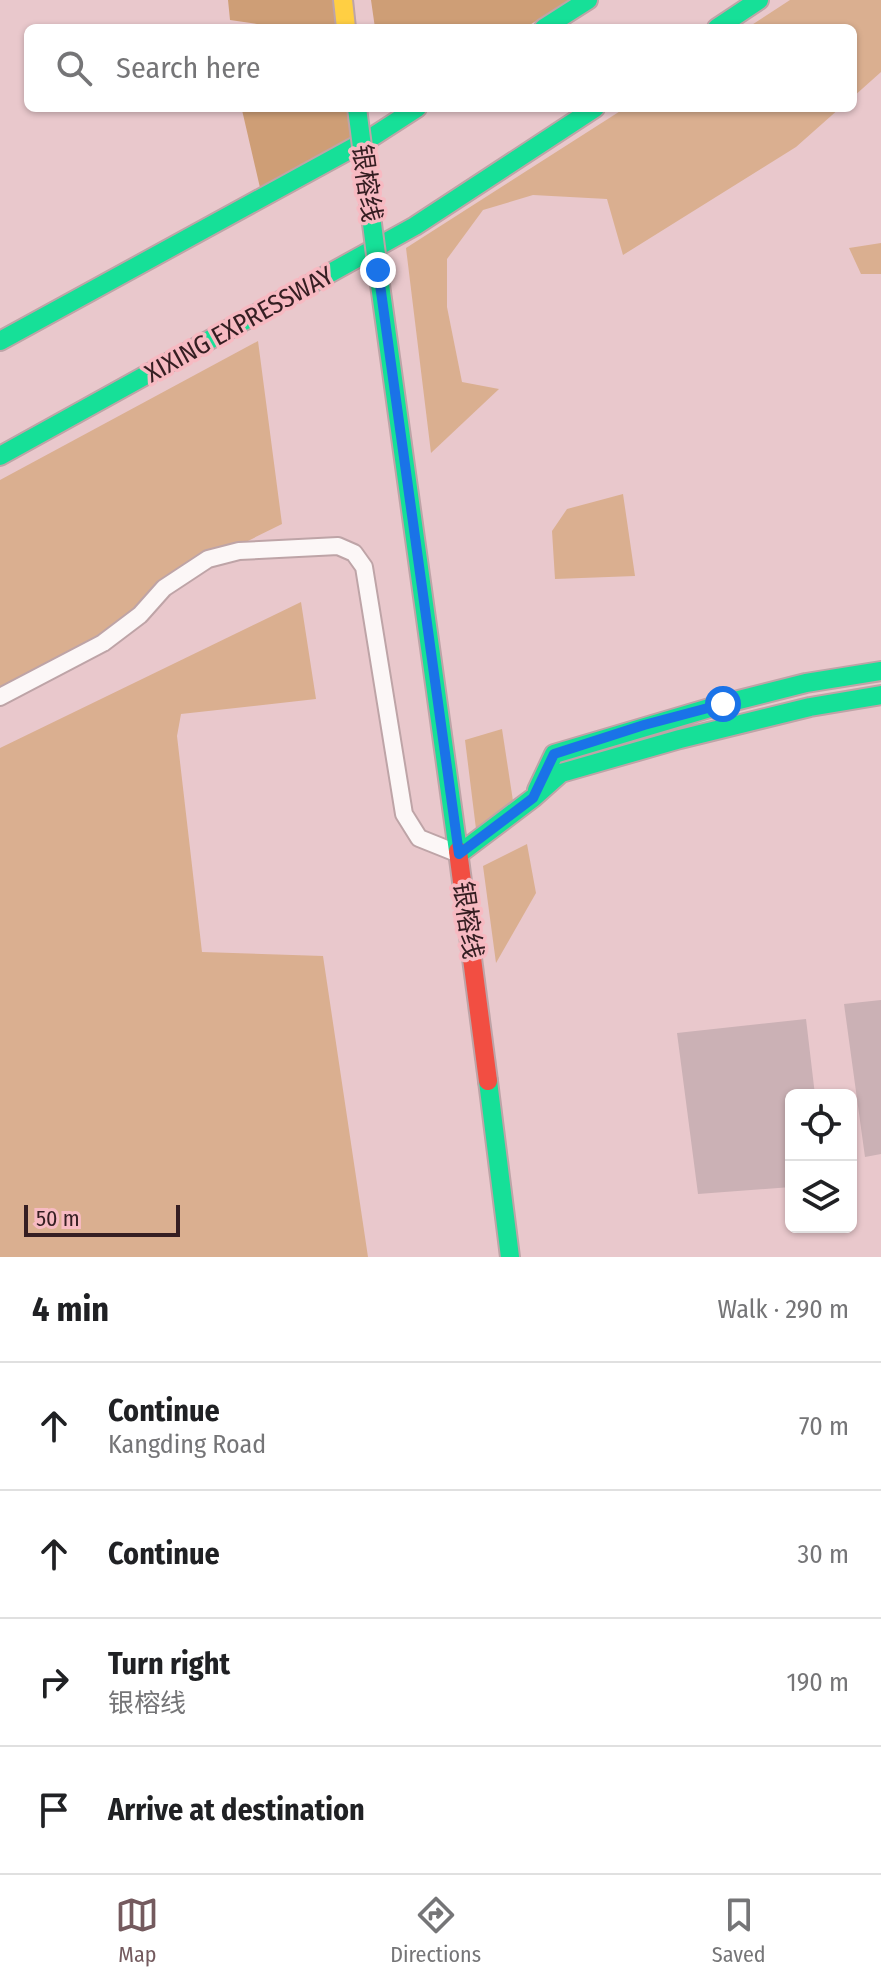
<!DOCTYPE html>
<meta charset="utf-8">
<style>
:root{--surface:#fff;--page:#f6f6f6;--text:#202124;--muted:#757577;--line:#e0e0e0;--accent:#745a5e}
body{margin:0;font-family:"Fira Sans Condensed","Noto Sans SC",sans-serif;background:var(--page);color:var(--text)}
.controls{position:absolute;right:24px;bottom:24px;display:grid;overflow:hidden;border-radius:12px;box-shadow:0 2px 6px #0004}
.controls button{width:72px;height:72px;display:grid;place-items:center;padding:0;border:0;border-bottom:2px solid var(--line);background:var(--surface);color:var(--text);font:40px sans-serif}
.scale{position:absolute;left:24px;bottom:20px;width:156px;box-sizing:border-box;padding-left:8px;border:4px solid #351e22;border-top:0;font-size:22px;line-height:28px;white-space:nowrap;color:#351e22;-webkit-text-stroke:6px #f7bac2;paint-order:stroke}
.stop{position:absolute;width:24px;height:24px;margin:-18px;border:6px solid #1a73e8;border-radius:50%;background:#fff}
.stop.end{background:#1a73e8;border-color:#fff;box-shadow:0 2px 8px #0008}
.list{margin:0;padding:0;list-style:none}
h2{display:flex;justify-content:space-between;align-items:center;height:104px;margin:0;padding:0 32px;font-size:34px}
h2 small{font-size:26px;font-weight:400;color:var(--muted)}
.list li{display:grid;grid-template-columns:52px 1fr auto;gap:24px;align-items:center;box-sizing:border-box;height:128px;padding:0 32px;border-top:2px solid var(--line)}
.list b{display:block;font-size:30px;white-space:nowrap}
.list p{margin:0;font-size:26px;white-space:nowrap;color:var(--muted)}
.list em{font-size:26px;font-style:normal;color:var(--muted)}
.icon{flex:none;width:44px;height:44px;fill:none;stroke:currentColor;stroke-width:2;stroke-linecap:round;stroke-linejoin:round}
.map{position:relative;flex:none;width:881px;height:1257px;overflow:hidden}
.search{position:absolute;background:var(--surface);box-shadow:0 2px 6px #0004;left:24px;right:24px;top:24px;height:88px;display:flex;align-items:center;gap:20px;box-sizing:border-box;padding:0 28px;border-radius:12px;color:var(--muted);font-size:30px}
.sheet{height:616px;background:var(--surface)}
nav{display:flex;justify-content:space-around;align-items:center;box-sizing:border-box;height:112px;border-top:2px solid var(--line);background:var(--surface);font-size:22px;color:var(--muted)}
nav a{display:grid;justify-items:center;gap:4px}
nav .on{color:var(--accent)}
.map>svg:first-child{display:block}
</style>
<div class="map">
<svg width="881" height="1257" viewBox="0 0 881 1257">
<rect width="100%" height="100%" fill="#e9c8cc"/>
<path fill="#daaf90" d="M790 0H881V72L853 97V28H747Z
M625 108H840L796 147 623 255 607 199 533 195 483 210 447 259V307L462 382 499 389 431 453 406 248Z
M881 243V274H861L849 248Z
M258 341 282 524 171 579 100 643 0 698V480Z
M623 494 635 576 555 579 552 531 567 509Z
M301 602 316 699 181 714 177 736 202 952 323 956 368 1257H0V748Z
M502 729 515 814 477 837 465 740Z
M527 844 536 893 496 963 483 866Z"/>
<path fill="#ce9e76" d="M228 0H333L338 28H258L257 24 230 20Z
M371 0H569L525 28H375Z
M245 108H350L354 136 261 192 242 110Z"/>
<path fill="#cbb1b5" d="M881 1000V1154L865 1157 844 1004Z
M806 1019 815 1095H791V1187L698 1194 677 1033Z"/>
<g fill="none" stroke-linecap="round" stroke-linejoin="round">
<g stroke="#bea4a7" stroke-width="20">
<path id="street" d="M0 697 103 643 140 615 164 588 208 559 239 551 338 546 354 553 364 567 404 814 419 838 459 854"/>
</g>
<g stroke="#bea4a7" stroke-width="22">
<path id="fast" d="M544 28 588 0
M717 28 759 0
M378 270 458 851
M0 341 369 139 417 108
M0 456 415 226 595 108
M537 790 554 754 723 704 806 683 881 671
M459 854 533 798 561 773 680 739 810 707 881 695
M488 1081 510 1257"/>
</g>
<g stroke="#bea4a7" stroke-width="22">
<path id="slow" d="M343 0 346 28"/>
</g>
<g stroke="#bea4a7" stroke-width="22">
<path id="jam" d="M458 851 488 1081"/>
</g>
<use href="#street" stroke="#fcf7f7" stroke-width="16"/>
<use href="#fast" stroke="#16e098" stroke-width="18"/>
<use href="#slow" stroke="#ffcf43" stroke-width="18"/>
<use href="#jam" stroke="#f24e42" stroke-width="18"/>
<g stroke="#bea4a7" stroke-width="22" stroke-linecap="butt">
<path id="fast-bridge" d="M357 108 378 270"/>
</g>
<use href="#fast-bridge" stroke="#16e098" stroke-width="18"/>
</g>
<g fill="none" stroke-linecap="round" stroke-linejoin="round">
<path stroke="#1a73e8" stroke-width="10" d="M378 270 459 854 533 798 554 754 644 725 723 704"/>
</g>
<g text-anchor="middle" stroke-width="7" stroke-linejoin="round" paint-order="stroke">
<g font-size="26" fill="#351e22" stroke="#f7bac2">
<text transform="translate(367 183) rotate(82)" y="9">银榕线</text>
<text transform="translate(239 324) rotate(-29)" y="9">XIXING EXPRESSWAY</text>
<text transform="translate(468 920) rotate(82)" y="9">银榕线</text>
</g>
</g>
</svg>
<div class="controls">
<button><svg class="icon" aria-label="locate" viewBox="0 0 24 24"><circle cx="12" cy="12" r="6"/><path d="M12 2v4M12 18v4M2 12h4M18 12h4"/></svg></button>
<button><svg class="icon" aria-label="layers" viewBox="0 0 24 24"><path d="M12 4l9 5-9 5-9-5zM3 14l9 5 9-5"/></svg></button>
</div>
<div class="scale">50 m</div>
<div class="stop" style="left:723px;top:704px"></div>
<div class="stop end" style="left:378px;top:270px"></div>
<div class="search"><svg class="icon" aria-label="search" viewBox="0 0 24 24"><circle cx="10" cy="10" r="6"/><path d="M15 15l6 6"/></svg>Search here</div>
</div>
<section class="sheet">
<h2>4 min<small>Walk · 290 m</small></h2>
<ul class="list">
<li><svg class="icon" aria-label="ahead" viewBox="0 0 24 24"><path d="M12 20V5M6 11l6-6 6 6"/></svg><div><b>Continue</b><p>Kangding Road</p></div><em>70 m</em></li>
<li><svg class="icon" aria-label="ahead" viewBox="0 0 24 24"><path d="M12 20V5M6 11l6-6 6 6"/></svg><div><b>Continue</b></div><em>30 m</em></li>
<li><svg class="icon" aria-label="right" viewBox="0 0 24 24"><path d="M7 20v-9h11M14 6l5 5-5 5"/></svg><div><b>Turn right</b><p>银榕线</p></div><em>190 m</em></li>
<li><svg class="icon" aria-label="arrive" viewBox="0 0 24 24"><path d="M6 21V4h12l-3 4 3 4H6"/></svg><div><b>Arrive at destination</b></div></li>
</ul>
</section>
<nav>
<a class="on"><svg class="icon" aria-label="map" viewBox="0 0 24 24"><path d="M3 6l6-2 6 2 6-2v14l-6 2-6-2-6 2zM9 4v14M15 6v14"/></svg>Map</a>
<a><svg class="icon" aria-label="directions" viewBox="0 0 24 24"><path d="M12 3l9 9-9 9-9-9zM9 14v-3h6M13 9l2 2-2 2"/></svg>Directions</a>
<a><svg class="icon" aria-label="saved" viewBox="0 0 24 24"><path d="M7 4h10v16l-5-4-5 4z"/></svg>Saved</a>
</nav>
